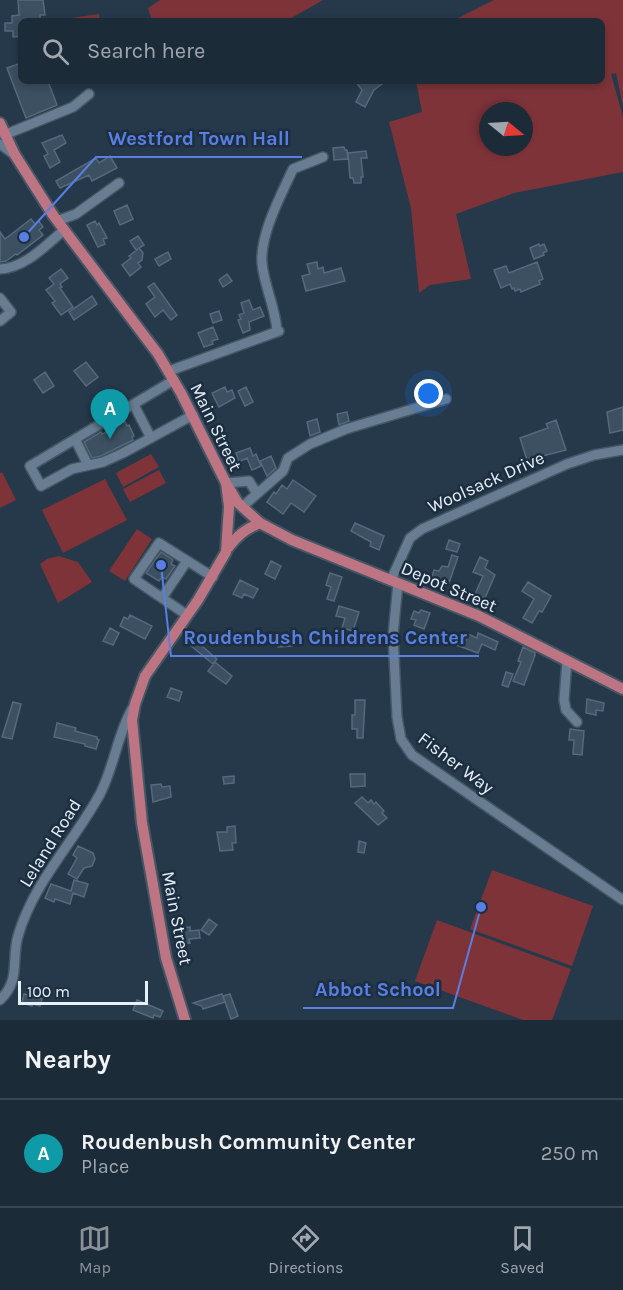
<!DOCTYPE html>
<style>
:root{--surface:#1c2b38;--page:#293743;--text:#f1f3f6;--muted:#a0a7ae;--line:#3a4753;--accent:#8c9099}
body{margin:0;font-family:Karla,sans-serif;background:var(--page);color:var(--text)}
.compass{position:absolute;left:479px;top:102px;width:54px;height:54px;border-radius:50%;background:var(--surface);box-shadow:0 3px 9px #0003;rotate:108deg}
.scale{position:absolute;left:18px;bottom:15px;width:130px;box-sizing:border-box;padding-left:6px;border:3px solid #e5f1fc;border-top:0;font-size:16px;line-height:21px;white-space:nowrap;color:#e5f1fc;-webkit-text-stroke:4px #1c2e3f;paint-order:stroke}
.you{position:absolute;left:429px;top:394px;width:21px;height:21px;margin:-15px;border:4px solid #fff;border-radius:50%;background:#1a73e8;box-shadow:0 0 0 9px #1a73e833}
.badge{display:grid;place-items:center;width:39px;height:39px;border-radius:50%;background:var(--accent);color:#fff;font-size:20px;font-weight:700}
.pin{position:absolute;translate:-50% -50px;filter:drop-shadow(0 2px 3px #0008)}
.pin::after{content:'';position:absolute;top:32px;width:21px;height:18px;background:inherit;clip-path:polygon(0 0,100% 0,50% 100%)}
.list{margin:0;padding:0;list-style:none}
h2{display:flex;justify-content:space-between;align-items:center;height:78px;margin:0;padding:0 24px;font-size:26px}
h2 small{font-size:20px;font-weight:400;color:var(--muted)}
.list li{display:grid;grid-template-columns:39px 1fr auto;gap:18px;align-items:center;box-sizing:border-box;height:108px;padding:0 24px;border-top:2px solid var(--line)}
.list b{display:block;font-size:22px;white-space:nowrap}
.list p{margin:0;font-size:20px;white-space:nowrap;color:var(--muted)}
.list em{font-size:20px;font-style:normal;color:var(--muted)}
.icon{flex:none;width:33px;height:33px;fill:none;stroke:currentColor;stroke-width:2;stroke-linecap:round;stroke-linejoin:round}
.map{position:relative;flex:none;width:623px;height:1020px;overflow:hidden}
.search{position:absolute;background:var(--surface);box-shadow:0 3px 9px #0003;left:18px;right:18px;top:18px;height:66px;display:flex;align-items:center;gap:15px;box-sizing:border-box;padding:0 21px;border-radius:9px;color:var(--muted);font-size:22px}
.sheet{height:186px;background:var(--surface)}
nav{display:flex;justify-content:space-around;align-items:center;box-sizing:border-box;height:84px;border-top:2px solid var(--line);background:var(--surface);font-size:16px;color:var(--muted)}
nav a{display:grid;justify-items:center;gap:3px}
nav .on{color:var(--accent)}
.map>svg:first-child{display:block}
</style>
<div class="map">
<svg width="623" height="1020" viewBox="0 0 623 1020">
<rect width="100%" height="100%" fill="#25394a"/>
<path fill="#7e3339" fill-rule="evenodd" d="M160 0H323L286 21H152L148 8Z
M494 0H623V106L616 73 611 74 623 117V172L514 193 456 214 471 279 430 285 419 293 411 208 389 122 422 112 416 81H602V21H452ZM488 111H524V147H488Z
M99 14 100 21H56V20Z
M151 454 159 467 123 487 116 473Z
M159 470 166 483 130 502 123 489Z
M2 472 16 500 0 508V473Z
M105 479 127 520 63 553 42 510Z
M137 529 152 539 125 581 109 571Z
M59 556 78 562 92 582 58 603 40 564 47 559Z
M492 870 593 906 572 966 470 929Z
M437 920 571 969 552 1020H523L415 981Z"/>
<path fill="#3c5062" stroke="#54697c" stroke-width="1.5" d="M18 0H43L45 15H40V21H21V36L13 37V31H5V23H12V16L19 15Z
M21 63V81H48L57 105 26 118 7 68Z
M355 81H386L374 90 365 107 356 102 362 90Z
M62 135 66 143 54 150 60 162 50 168 44 156 48 154 42 143Z
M344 147 345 150H347L348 159 334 160 333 148Z
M366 151 367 158H361L363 177H361V183H354L353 178H350L348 153Z
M110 156 117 168 92 181 89 175 60 188 56 181 96 158 99 163Z
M127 205 133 219 120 225 114 211Z
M31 219 35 224 39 221 43 227 39 230 43 235 17 255 16 254 6 261 0 262V232L5 239Z
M95 221 97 225 99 223 107 238 103 239 105 244 98 247 87 225Z
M138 236 144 245 139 248 143 253 142 260 138 263 141 267 130 276 122 265 131 258 129 256 138 249 136 250 130 241Z
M539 244 540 246 544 244 547 251 543 253 544 255 534 259 530 248Z
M168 252 171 259 159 266 155 259Z
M317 262 318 269 323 267 324 273 341 268 345 281 306 291 302 276 310 274 307 264Z
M537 262 543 279 539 281 540 284 521 292 520 289 515 291 514 288 512 289 510 284 501 288 494 270 506 266 509 273Z
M61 269 68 278 60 284 62 287 60 288 73 307 61 315 52 303 55 301 46 290 54 284 49 278Z
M227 274 232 281 223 287 219 280Z
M154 283 177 315 171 320 163 310 155 317 146 304 155 297 148 287Z
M92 296 97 304 74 320 69 312Z
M249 300 253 310 260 307 264 316 249 322 250 330 243 333 238 320 241 319 239 315 244 313 241 303Z
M219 311 222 320 213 323 210 314Z
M213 327 218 339 212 341 213 344 204 347 198 333Z
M86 362 98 377 86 386 74 371Z
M45 372 54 386 43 393 34 380Z
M225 387 227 392 232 390 235 398 219 407 212 393Z
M246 387 253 402 245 406 238 391Z
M623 407V430L610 433 607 412Z
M347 412 349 421 339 425 337 414Z
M317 419 320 432 310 436 307 422Z
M556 420 566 450 527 460 520 438 548 428 546 424Z
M125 421 127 426 129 425 134 436 132 437 133 440 101 456 92 458 84 442 101 432 102 434 118 427 117 425Z
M250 448 253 456 256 454 261 466 252 470 247 458 239 462 236 453Z
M271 456 276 468 267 476 260 461Z
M293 480 316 496 304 512 291 503 283 514 267 502 274 492 276 494 282 485 287 489Z
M355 523 384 536 379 550 370 546 371 542 351 531Z
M449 540 460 544 457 552 446 549Z
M161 552 173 560 171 564 175 566 166 579 162 577 159 581 146 573Z
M452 555 458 557 449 583 444 581 441 584 440 579 432 576 434 570 439 571 442 566 448 567Z
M480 557 488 561 485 568 495 575 485 598 475 594 483 576 473 572Z
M271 561 281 566 275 579 265 574Z
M330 573 342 577 334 601 327 599 331 587 326 585Z
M240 580 258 589 253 598 244 594 242 598 233 594Z
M528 582 551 596 542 612 539 611 532 623 523 618 534 599 522 591Z
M339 606 359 612 353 631 342 628 345 618 336 616Z
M421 610 430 613 424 629 414 625 416 620 411 619 414 611 419 613Z
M130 615 152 626 145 639 120 626 124 617 128 619Z
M110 628 119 633 113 645 103 641Z
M478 633 498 642 495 650 482 644 478 653 451 643 455 635 466 640 468 634 477 638Z
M201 634 207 639 202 646 217 659 213 664 191 646Z
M291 634 292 646 278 647 277 635Z
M523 647 535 653V655L524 685 513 681 521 662 518 661Z
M215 662 232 676 226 684 208 671Z
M506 672 513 674 508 687 502 685Z
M171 688 182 692 179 701 167 697Z
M587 699 604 703 603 711 596 710V715L586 713Z
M355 700H365L363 738H357V729H352V715H355Z
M13 702 21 704 12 739 2 737Z
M57 723 76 728 75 731 97 737V739L99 740 96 749 85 746V744L54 737Z
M570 729 584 731 582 755 573 754 574 740H569Z
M350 774H365V786L351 787Z
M234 776V783L224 784 223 777Z
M161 784 162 787 170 786 171 797 153 802 151 785Z
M362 797 368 803 371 800 374 804 376 802 384 811 382 813 387 818 378 825 355 803Z
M235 826 236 843H232L233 850 220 851 217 832H227V827Z
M359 841 366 843 364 853 358 852Z
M78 846 93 853 95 859 92 866 84 868 77 879 68 874 77 858 73 855Z
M74 880 88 884 84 897 73 893 70 904 55 899 54 902 45 898 51 884 71 891Z
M209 919 217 925 209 935 201 930Z
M190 927V931L199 930 200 938 189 939 190 943 181 944 180 928Z
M29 993 42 999 40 1006 33 1004 32 1006 22 1003 24 994 28 995Z
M222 994 225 1002 203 1009 202 1006 193 1003Z
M230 994 238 1016 231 1019 223 996Z
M137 1000 163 1011 160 1017 154 1015 153 1018 133 1010Z"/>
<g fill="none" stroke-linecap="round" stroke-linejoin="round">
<g stroke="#455664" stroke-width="12">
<path id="minor" d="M4 135 73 107 89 94
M0 144 15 155
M57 221 76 214 119 183
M0 269C25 268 45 246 64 230
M0 298 11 312 0 321
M277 332C276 308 264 286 262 263 260 234 281 195 293 169L323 157
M169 371 279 331
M174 380 30 466 41 486 72 469 103 462 123 453 193 415
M134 405 151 438
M75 439 88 465
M226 483 249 481 257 494
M242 507 283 471 288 458 310 444 346 429 446 399
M391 580 410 538 422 529 567 464 594 455 623 450
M398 583 393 635 397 717 401 739 412 755 623 900
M162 598 187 561
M187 615 134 579 159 543 213 577
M567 660 564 700 566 710 577 722
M0 1000C21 980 11 960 18 936 33 883 74 842 100 794 114 767 117 736 132 709"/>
</g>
<g stroke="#455664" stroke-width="14">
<path id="major" d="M0 123 15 155 53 215 158 354 181 393 226 483 229 507 226 552 198 600 145 676 135 704 132 720 142 823 166 958 185 1020
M229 488 238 503 260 523
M228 548C237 536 245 529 260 523L292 540 479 616 623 689"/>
</g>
<use href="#minor" stroke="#687d91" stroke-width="9"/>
<use href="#major" stroke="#bd7483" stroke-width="10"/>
</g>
<g text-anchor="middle" stroke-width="5" stroke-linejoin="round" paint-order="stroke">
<g font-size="18" fill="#e5f1fc" stroke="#1c2e3f">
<text transform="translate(216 427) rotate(64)" y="6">Main Street</text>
<text transform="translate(486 482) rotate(-24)" y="6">Woolsack Drive</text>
<text transform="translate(449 587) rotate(23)" y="6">Depot Street</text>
<text transform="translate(456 763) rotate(37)" y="6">Fisher Way</text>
<text transform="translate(50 843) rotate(-58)" y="6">Leland Road</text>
<text transform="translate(177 918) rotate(79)" y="6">Main Street</text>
</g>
</g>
<path fill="none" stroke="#597fe3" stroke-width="2" d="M24 237L96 157H302M161 565L171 656H479M481 907L453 1008H303"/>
<g fill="#597fe3" stroke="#1c2e3f" stroke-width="2">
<circle cx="24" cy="237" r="6"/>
<circle cx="161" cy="565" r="6"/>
<circle cx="481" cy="907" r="6"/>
</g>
<g font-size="20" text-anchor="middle" font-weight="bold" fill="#597fe3" stroke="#1c2e3f" stroke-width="5" stroke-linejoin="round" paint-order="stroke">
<text x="199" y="145">Westford Town Hall</text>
<text x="325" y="644">Roudenbush Childrens Center</text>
<text x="378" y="996">Abbot School</text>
</g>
</svg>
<svg class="compass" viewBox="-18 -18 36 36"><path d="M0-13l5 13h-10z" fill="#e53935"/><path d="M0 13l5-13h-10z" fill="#a0a7ae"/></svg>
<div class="scale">100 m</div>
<div class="you"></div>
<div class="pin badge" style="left:110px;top:439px;background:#0f9aa8">A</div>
<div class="search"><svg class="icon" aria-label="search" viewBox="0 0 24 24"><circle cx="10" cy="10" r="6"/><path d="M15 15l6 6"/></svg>Search here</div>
</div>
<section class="sheet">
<h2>Nearby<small></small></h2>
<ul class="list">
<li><span class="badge" style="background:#0f9aa8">A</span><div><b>Roudenbush Community Center</b><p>Place</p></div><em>250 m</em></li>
</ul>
</section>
<nav>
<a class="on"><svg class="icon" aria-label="map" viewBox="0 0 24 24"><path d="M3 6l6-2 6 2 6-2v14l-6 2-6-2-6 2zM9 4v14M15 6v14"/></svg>Map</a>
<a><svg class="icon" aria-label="directions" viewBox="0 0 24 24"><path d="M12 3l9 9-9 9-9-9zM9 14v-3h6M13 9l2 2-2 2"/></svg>Directions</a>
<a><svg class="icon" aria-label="saved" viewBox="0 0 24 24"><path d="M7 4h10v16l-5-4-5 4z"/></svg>Saved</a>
</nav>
